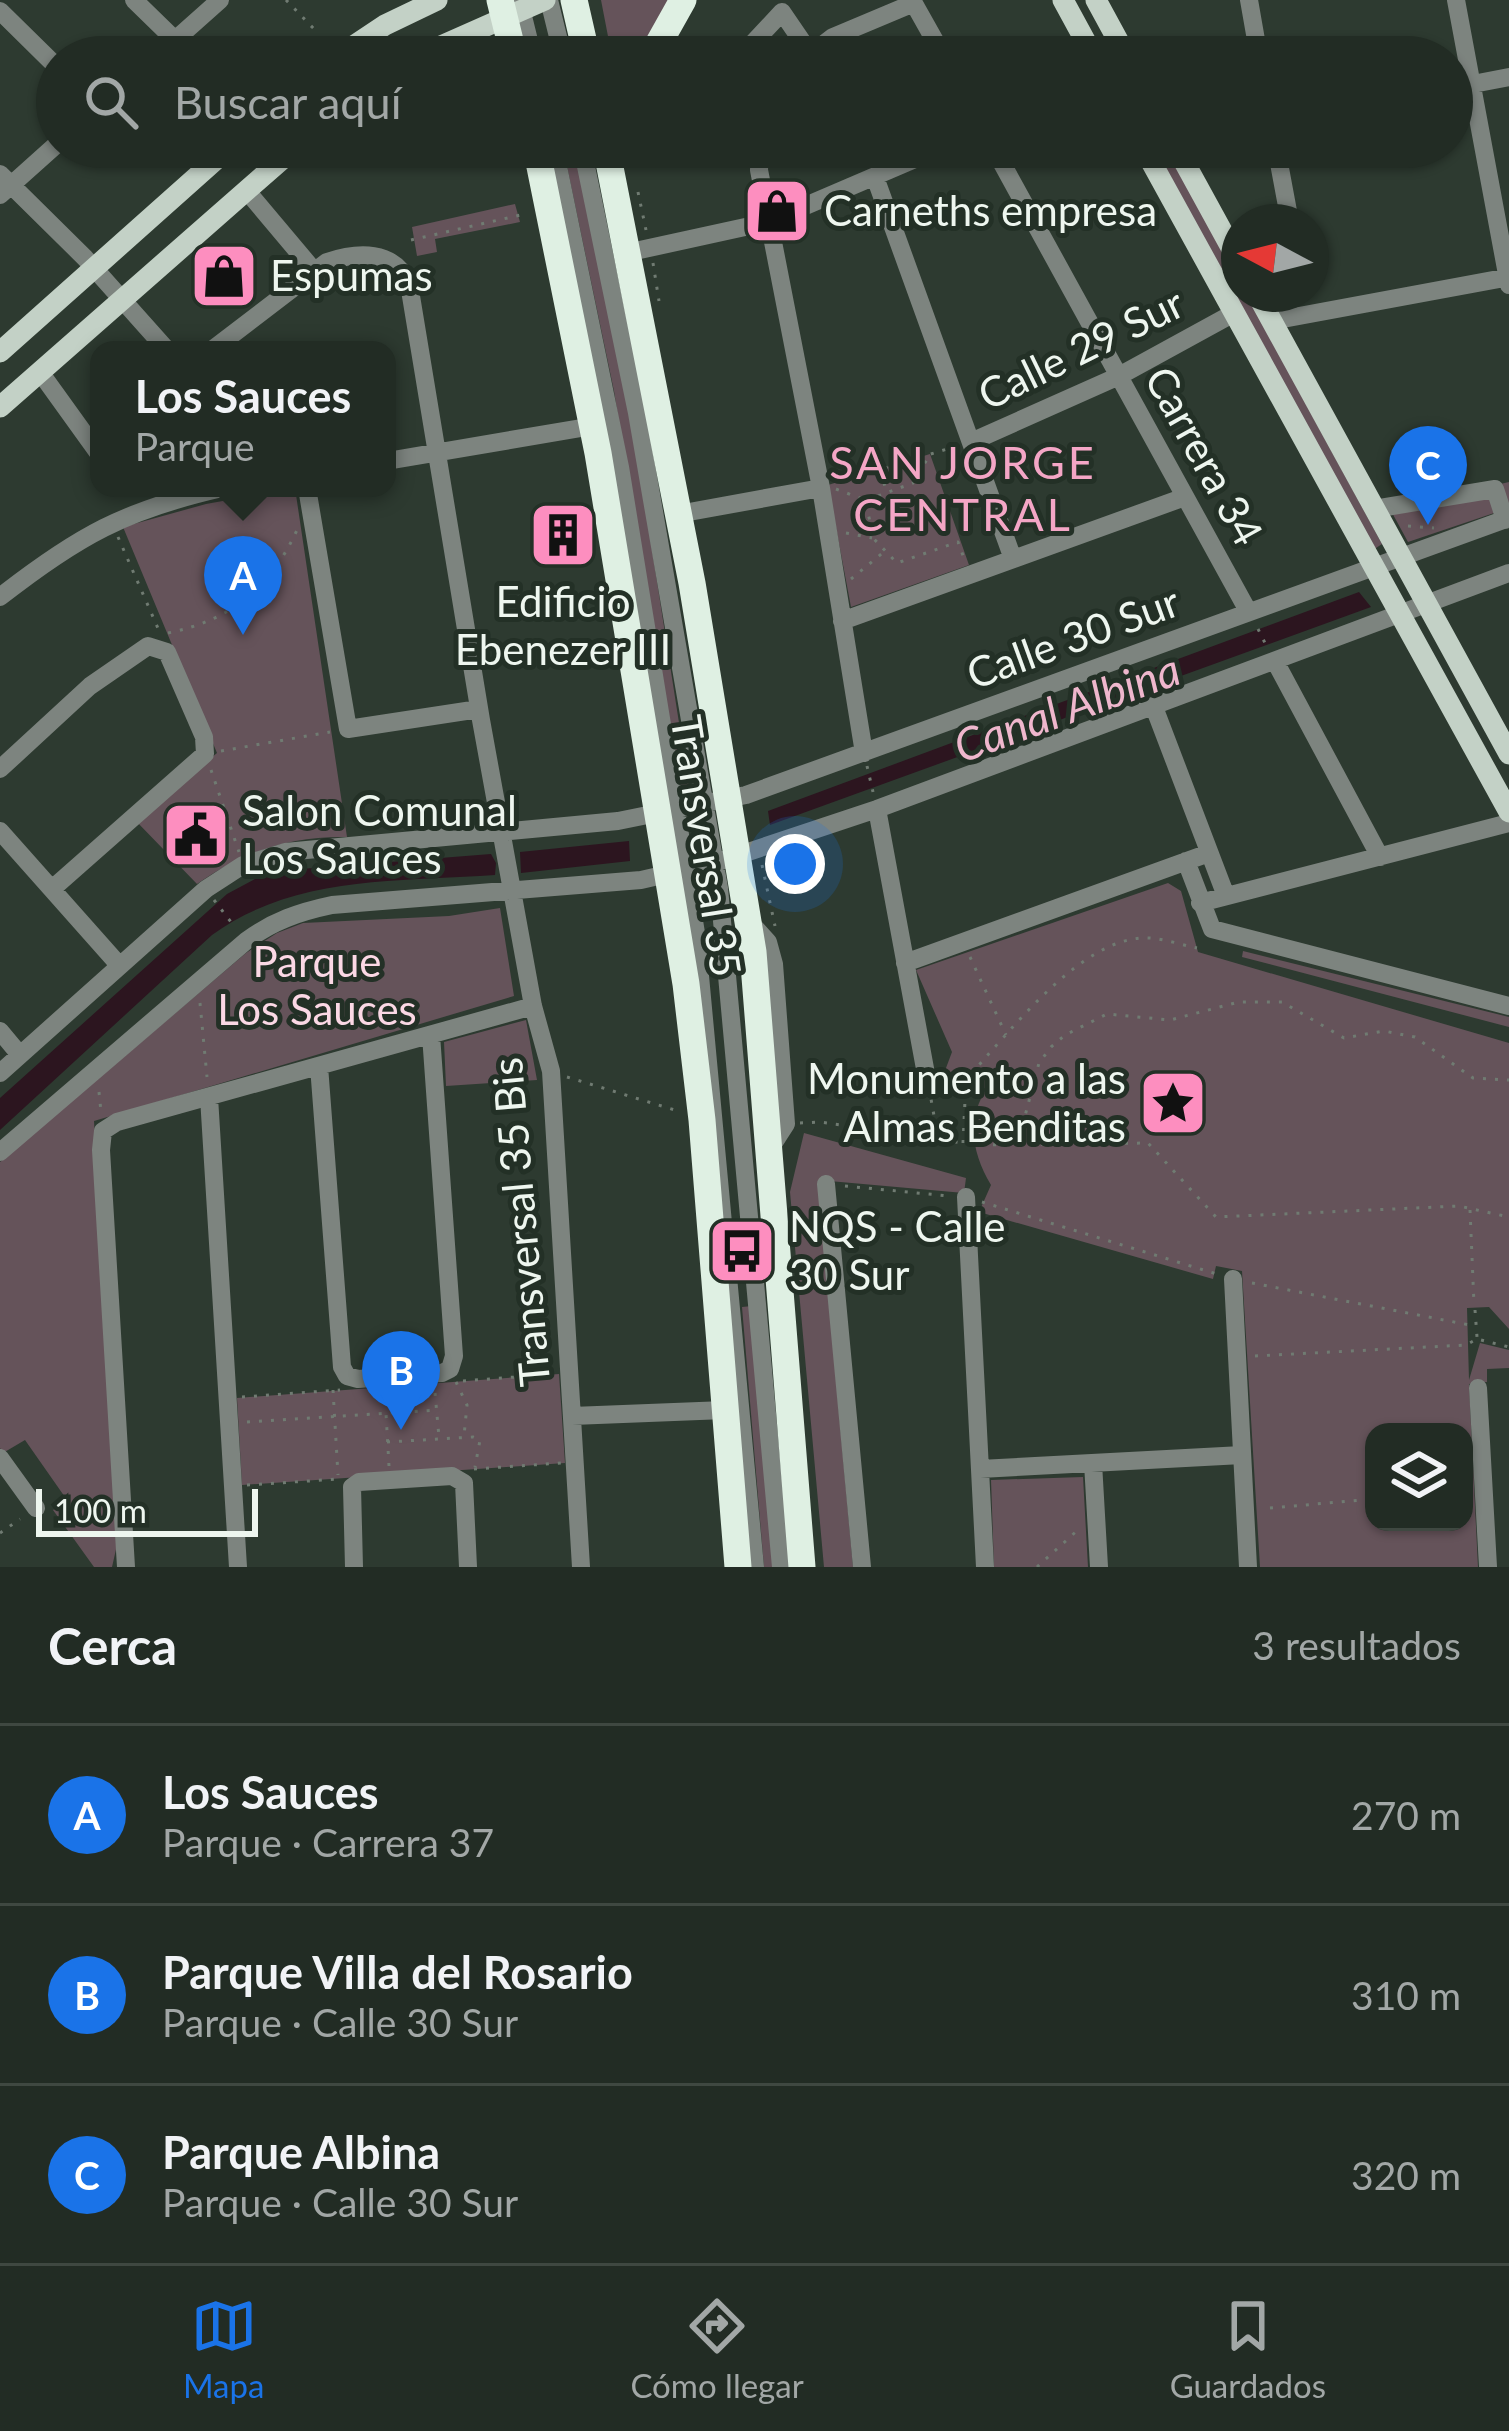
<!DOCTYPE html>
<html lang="es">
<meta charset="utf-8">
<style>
:root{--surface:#222c24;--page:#2e3831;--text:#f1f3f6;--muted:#a2a7a6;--line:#3f4841;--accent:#1a73e8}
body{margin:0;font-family:Lato,sans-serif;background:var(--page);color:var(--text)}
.controls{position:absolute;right:36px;bottom:36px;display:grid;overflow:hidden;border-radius:24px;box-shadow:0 3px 9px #0004}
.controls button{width:108px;height:108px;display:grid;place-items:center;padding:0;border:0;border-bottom:3px solid var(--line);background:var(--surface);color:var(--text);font:60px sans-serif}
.compass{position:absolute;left:1221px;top:204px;width:108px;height:108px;border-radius:50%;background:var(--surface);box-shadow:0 3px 9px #0004;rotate:277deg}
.scale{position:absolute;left:36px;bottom:30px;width:222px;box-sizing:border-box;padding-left:12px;border:6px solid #eef6ef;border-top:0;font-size:33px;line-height:42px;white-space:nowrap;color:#eef6ef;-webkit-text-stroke:9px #233026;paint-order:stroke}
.you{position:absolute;left:795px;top:864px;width:42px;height:42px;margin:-30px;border:9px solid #fff;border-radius:50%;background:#1a73e8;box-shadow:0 0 0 18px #1a73e833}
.badge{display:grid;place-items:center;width:78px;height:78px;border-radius:50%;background:var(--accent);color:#fff;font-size:39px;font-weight:700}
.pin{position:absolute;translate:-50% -99px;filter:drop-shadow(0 3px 6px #0008)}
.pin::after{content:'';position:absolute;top:63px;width:42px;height:36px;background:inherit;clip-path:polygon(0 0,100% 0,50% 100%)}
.popup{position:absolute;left:90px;top:341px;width:306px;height:156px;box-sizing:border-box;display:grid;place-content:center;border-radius:24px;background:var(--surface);filter:drop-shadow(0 3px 9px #0005);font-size:39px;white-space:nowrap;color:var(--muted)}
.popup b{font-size:45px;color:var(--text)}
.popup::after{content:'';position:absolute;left:50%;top:100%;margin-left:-24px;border:24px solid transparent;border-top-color:var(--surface)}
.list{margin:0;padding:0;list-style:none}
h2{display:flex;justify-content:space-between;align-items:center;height:156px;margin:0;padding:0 48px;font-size:51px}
h2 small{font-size:39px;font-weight:400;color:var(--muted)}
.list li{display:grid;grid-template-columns:78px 1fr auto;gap:36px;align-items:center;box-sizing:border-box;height:180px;padding:0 48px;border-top:3px solid var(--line)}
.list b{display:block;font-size:45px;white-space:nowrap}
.list p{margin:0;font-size:39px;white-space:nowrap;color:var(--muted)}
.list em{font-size:39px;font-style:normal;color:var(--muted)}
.icon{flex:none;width:66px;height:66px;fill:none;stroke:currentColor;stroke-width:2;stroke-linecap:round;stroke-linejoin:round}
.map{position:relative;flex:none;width:1509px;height:1567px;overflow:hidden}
.search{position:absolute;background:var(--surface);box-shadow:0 3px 9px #0004;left:36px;right:36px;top:36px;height:132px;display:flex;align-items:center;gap:30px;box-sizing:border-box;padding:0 42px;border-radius:66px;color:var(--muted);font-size:45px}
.sheet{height:696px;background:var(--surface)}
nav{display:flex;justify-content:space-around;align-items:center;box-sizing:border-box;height:168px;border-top:3px solid var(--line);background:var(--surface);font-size:33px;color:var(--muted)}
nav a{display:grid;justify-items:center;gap:6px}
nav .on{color:var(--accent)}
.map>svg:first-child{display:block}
</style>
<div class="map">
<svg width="1509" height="1567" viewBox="0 0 1509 1567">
<rect width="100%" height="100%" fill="#2d3a30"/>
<path fill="#65535a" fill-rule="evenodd" d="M601 0H672L641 57H612Z
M563 147H574L636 447 689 787 678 789 614 391Z
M1170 153 1239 281V294H1246L1382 544 1373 550 1159 155Z
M515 204 520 222 435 239 437 252 417 256 412 227Z
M930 454 969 565 851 607 828 485Z
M1509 482V508L1408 542 1390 509Z
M295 488 347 837C289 836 245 851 197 884L136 821 217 753 123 527 206 504Z
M1168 883 1181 891 1198 952 1509 1043V1329L1489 1307 1467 1308 1469 1380 1480 1343 1509 1350V1368L1487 1369V1382L1469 1384 1478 1567H1260L1242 1271 1216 1266 1213 1279 979 1212 991 1185C972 1153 966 1120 987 1088L937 1092 952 1052 916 970ZM1374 1432H1464V1522H1374Z
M500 908 514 996 94 1121 117 1545 112 1567H94L53 1510 67 1500 25 1440 3 1453 0 1448V1162L246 953 277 933 303 923 449 916Z
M1243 951 1509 1017V1027L1242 957Z
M526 1020 537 1080 446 1086 444 1042Z
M804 1133 966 1178 964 1193 818 1180 853 1567H824L790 1192Z
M752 1306 774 1567H764L742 1307Z
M559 1374 565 1463 242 1485 237 1398Z
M1083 1477 1088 1567H994L991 1480Z"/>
<path fill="#2c151f" d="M1359 592 1371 607 770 825 768 811Z
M629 841 630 861 521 873 520 852Z
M491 854 496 863 495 875C398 882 294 875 212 935L0 1130V1098L227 894 257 878 288 870Z"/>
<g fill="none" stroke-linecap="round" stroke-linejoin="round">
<path stroke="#707b72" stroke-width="3" stroke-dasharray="3 9" stroke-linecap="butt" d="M286 0 316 31
M638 192 646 230
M411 240 525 214
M653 263 659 301
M881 471 886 491
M839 482 957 446
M836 489 865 500 874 539 897 563 958 542 965 561
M867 500 913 483 929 456
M1408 526 1434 528
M846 533 872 538
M118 537 160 633
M851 579 885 551
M1258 629 1267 647
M168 633C232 620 271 587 298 528
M1108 681 1115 701
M221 751 330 732
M867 766 873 792
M211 770 239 852
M762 865 775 926
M214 900 234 926
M970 957 1006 1035
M200 1003 207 1077
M567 1077 678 1111
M929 1088 938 1138
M99 1092 101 1112
M800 1123 820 1122 970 1144
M963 1143 966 1079C1010 1033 1082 934 1150 938 1165 939 1182 945 1197 948
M1007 1144 1025 1116 1039 1063 1051 1047 1065 1035 1107 1014 1170 1020 1239 1002H1282L1344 1038 1384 1031 1415 1037 1473 1078 1509 1080
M981 1145 1148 1143 1216 1217 1459 1206 1509 1217
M845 1186 949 1196
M982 1202 1220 1275
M1470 1210 1474 1304
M1252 1283 1475 1326
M1475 1310 1477 1337
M1255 1356 1466 1345 1477 1339 1509 1347
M463 1381 555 1374
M456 1382 467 1405 464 1436
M333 1390 338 1475
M435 1393 439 1437
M242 1397 340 1390
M247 1422 437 1410
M387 1442 473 1437 480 1440 475 1467
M389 1466 386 1413 397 1394
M474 1469 561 1463
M247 1485 339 1479
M1270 1508 1374 1499
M0 1533 20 1519
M1037 1567 1080 1528"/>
<path stroke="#7d847f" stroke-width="18" d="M134 0 175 40
M519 0 533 57
M549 0 563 57
M912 0 944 57
M1249 0 1259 57
M1456 0 1509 285
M0 11 57 67
M156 57 220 0
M740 57 782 12 810 53
M807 57 833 37 914 3
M1452 88 1509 77
M554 147 620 467 696 933 755 1567
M582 147 637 413 719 888 781 1567
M712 147 759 153
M760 147 759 170 821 488 864 753
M993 147 1248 611
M1276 147 1290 222
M0 174 85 258 167 350
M875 177 1013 559
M246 190 315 272
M0 195 57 144
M626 253 768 222 943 147
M1272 321 1509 277
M212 350 327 262C357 252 394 249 409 284L481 720 533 1006 551 1071 581 1567
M40 372 99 454
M971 442 1119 376 1234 313
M387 461 593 426
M307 488 348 729 479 709
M1374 509 1495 489 1505 520
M678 514 821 488
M0 597C78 536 125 510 222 488
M842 621 1185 497
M1276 663 1380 857
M1154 707 1226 896
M0 769 90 686 148 646 167 652 204 737 205 754 52 889
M877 809 926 1074
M0 831 119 965
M1186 861 1212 929 1509 1006
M1200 903 1509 823
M748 920 768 942 774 964 786 1124 768 1152
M905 963 1209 853
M0 1031 20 1055
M319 1066 342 1367 347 1376 358 1379 442 1373 450 1369 454 1356 431 1035
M0 1073 206 889 243 865 285 852 618 821 746 795 1509 518
M209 1097 238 1567
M0 1152 246 941C273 921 299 912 332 905L641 880 715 863 877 809 1509 573
M826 1184 862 1567
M966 1197 985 1567
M1233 1279 1248 1567
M1478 1388 1488 1567
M572 1416 725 1410
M0 1458 36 1508
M1093 1463 1099 1567
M980 1469 1242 1455
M126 1567 101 1150 103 1131 117 1122 533 1006
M354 1567 352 1487 359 1482 452 1476 464 1483 468 1567"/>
<path stroke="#c3d1c6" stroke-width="21" d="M1063 0 1094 57
M1096 0 1127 57
M337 57 385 25 437 0
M416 57 545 0
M1143 147 1509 812
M1176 147 1239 262
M1257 294 1509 754
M0 352 230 147
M0 407 296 147"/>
<path stroke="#dff0e3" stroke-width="27" d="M500 0 514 57
M574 0 587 57
M651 57 683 0
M536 147 598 453 686 984 702 1120 738 1567
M606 147 692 583 753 952 802 1567"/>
</g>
<defs>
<g id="shop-square" transform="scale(3.45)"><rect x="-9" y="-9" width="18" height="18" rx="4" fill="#fd8ebf" stroke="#233026"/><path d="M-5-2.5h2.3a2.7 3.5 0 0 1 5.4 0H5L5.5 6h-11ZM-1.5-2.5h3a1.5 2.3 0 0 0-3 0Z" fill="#111"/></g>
<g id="building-square" transform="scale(3.45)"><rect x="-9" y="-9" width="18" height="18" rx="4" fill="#fd8ebf" stroke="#233026"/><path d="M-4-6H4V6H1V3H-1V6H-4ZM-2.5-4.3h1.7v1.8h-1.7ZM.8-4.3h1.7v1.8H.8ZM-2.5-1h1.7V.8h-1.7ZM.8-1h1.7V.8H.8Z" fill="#111"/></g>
<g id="civic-square" transform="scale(3.45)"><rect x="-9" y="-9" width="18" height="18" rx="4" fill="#fd8ebf" stroke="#233026"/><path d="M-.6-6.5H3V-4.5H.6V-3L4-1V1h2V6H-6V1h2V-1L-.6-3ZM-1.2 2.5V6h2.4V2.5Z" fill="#111"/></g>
<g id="sight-square" transform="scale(3.45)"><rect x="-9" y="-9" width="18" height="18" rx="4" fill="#fd8ebf" stroke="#233026"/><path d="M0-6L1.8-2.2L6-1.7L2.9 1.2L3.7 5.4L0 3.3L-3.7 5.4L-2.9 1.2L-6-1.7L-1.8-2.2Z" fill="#111"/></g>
<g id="bus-square" transform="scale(3.45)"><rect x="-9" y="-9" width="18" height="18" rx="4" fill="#fd8ebf" stroke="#233026"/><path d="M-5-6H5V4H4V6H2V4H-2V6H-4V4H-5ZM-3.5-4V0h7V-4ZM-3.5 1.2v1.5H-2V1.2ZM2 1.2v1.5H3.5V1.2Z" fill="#111"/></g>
</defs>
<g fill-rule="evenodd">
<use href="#shop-square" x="777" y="211"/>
<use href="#shop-square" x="224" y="276"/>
<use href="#building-square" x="563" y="535"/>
<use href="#civic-square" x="196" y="835"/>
<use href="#sight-square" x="1173" y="1103"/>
<use href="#bus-square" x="742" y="1251"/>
</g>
<g text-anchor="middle" stroke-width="10" stroke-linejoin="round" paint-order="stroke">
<g font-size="42" fill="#eef6ef" stroke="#233026" text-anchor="start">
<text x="824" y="226">Carneths empresa</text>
<text x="270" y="291">Espumas</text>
<text x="563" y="617" text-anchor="middle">Edificio<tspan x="563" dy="48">Ebenezer III</tspan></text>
<text x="242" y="826">Salon Comunal<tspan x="242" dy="48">Los Sauces</tspan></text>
<text x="1126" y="1094" text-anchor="end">Monumento a las<tspan x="1126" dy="48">Almas Benditas</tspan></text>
<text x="789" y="1242">NQS - Calle<tspan x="789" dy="48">30 Sur</tspan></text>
</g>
<g font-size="42" fill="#eef6ef" stroke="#233026">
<text transform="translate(1081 349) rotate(-26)" y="15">Calle 29 Sur</text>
<text transform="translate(1204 456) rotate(61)" y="15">Carrera 34</text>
<text transform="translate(1073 638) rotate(-20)" y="15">Calle 30 Sur</text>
<text transform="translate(706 846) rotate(81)" y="15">Transversal 35</text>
<text transform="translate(521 1222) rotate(-95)" y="15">Transversal 35 Bis</text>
</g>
<g font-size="42" fill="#fbd8e5" stroke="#233026">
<text x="317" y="977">Parque<tspan x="317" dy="48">Los Sauces</tspan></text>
</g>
<g font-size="45" letter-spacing="3" fill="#f4a6c6" stroke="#233026">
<text x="963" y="479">SAN JORGE<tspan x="963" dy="52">CENTRAL</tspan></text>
</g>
<g font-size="45" font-style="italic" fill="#efb7cd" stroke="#233026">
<text transform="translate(1067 708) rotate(-20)" y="16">Canal Albina</text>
</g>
</g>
</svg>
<div class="controls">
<button><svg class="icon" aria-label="layers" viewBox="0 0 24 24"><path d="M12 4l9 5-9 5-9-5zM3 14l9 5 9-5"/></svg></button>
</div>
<svg class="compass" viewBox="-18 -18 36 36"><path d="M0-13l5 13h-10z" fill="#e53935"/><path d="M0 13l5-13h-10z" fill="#a2a7a6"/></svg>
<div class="scale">100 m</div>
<div class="you"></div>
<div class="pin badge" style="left:243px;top:635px">A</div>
<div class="popup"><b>Los Sauces</b>Parque</div>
<div class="pin badge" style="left:401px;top:1430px">B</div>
<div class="pin badge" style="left:1428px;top:525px">C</div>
<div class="search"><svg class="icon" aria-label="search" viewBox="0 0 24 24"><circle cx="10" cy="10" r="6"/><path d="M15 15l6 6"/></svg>Buscar aquí</div>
</div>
<section class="sheet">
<h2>Cerca<small>3 resultados</small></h2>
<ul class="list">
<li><span class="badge">A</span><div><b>Los Sauces</b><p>Parque · Carrera 37</p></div><em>270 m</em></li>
<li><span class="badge">B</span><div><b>Parque Villa del Rosario</b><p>Parque · Calle 30 Sur</p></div><em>310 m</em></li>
<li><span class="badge">C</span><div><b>Parque Albina</b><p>Parque · Calle 30 Sur</p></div><em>320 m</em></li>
</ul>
</section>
<nav>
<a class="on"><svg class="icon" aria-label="map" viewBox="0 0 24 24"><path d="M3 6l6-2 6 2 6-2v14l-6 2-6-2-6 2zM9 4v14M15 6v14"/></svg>Mapa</a>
<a><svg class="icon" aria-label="directions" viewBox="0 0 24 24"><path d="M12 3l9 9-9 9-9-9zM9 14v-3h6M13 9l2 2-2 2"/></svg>Cómo llegar</a>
<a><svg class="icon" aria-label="saved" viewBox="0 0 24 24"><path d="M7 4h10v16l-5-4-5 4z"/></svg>Guardados</a>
</nav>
